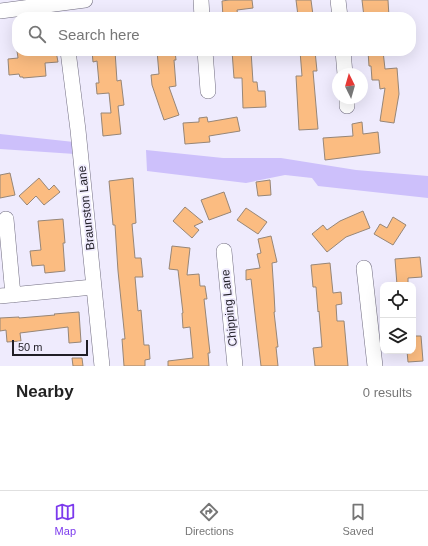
<!DOCTYPE html>
<style>
:root{--surface:#fff;--page:#f2f2f2;--text:#222;--muted:#767676;--line:#e0e0e0;--accent:#7c3aed}
body{margin:0;font-family:Arial,sans-serif;background:var(--page);color:var(--text)}
.controls{position:absolute;right:12px;bottom:12px;display:grid;overflow:hidden;border-radius:8px;box-shadow:0 4px 16px #0002}
.controls button{width:36px;height:36px;display:grid;place-items:center;padding:0;border:0;border-bottom:1px solid var(--line);background:var(--surface);color:var(--text);font:20px sans-serif}
.compass{position:absolute;left:332px;top:68px;width:36px;height:36px;border-radius:50%;background:var(--surface);box-shadow:0 4px 16px #0002;rotate:355deg}
.scale{position:absolute;left:12px;bottom:10px;width:76px;box-sizing:border-box;padding-left:4px;border:2px solid #201e26;border-top:0;font-size:11px;line-height:14px;white-space:nowrap;color:#201e26;-webkit-text-stroke:3px #efebfd;paint-order:stroke}
.list{margin:0;padding:0;list-style:none}
h2{display:flex;justify-content:space-between;align-items:center;height:52px;margin:0;padding:0 16px;font-size:17px}
h2 small{font-size:13px;font-weight:400;color:var(--muted)}
.icon{flex:none;width:22px;height:22px;fill:none;stroke:currentColor;stroke-width:2;stroke-linecap:round;stroke-linejoin:round}
.map{position:relative;flex:none;width:428px;height:366px;overflow:hidden}
.search{position:absolute;background:var(--surface);box-shadow:0 4px 16px #0002;left:12px;right:12px;top:12px;height:44px;display:flex;align-items:center;gap:10px;box-sizing:border-box;padding:0 14px;border-radius:16px;color:var(--muted);font-size:15px}
.sheet{height:124px;background:var(--surface)}
nav{display:flex;justify-content:space-around;align-items:center;box-sizing:border-box;height:56px;border-top:1px solid var(--line);background:var(--surface);font-size:11px;color:var(--muted)}
nav a{display:grid;justify-items:center;gap:2px}
nav .on{color:var(--accent)}
.map>svg:first-child{display:block}
</style>
<div class="map">
<svg width="428" height="366" viewBox="0 0 428 366">
<rect width="100%" height="100%" fill="#efebfd"/>
<path fill="#cdc0fb" d="M0 134 74 142 75 154 0 149Z
M146 150 223 158H281L356 170 428 176V198L318 186 312 178 285 175 246 183 147 171Z"/>
<path fill="#fbbc81" stroke="#978677" d="M229 0H252L253 8 237 10 238 17H223L222 1Z
M296 0H311L313 15 298 16Z
M362 0H388L389 17H364Z
M17 51H56L58 62 45 63 46 76 23 78V77H20L19 74 9 75 8 59 18 58Z
M92 51H115L117 81 121 80 124 105 118 106 121 134 103 136 101 113H111L109 93 97 94 96 83H99L97 61 93 62Z
M157 51H175L176 60H174L176 86 169 87 179 115 164 120 152 85 151 75 159 74Z
M232 51H251L253 82H257L258 91H265L266 107 243 108 242 78H234Z
M300 51H315L317 71H313L318 129 299 130 296 76H302Z
M368 51H383L385 69 397 68 399 94 394 123 380 121 385 88 380 89 379 80H372L371 66H369Z
M207 117 208 122 237 117 240 131 209 136 210 142 185 144 183 123 199 122V118Z
M362 122 363 134 378 132 380 153 325 160 323 138 353 136 352 124Z
M10 173 15 195 0 198V175Z
M39 178 49 190 54 185 60 192 44 205 36 196 27 205 19 196Z
M133 178 136 223 132 224 135 258H141L143 277H135L138 311 141 310 144 345H149L150 359 145 360V366H124L122 339H125L118 271 115 225H113L109 181Z
M270 180 271 195 258 196 256 182Z
M224 192 231 212 209 220 201 200Z
M185 207 203 222 194 226 199 230 192 238 173 221Z
M246 208 267 222 258 234 237 220Z
M363 211 370 228 346 237 327 252 312 234 323 225 327 230 340 221Z
M393 217 406 225 393 245 374 234 380 224 387 228Z
M63 219 65 243H63L65 271 45 273 44 265 32 266 30 251 41 250 38 221Z
M271 236 277 262 272 263 274 293 275 312H274L278 347H276L278 366H261L251 279 246 280V270L260 268 257 254 261 253 258 239Z
M172 246 190 248 187 275 199 274 200 286H205L207 299H204L210 353H208L209 366H168V361L193 358 190 327 183 328 182 313H183L178 270 169 269Z
M420 257 422 277 408 278V285H397L395 259Z
M330 263 333 293 341 292 342 304 336 305 337 321H344L348 366H315L313 348 322 347 319 311 318 312 316 287H313L311 265Z
M79 312 81 342 69 343 68 327 20 333 21 341 7 342 6 330 0 331V318L19 317V318L55 315 54 314Z
M413 336H421L423 361 408 362 407 351H413Z
M72 358H82L83 366H73Z"/>
<g fill="none" stroke-linecap="round" stroke-linejoin="round">
<g stroke="#716d80" stroke-width="16">
<path id="minor" d="M201 0 202 17
M338 0 340 17
M0 11 85 0
M68 51 78 130 102 366
M205 51 208 91
M343 51 345 74
M347 98V106
M6 219 13 295
M224 251 235 366
M364 268 375 366
M0 296 93 287"/>
</g>
<use href="#minor" stroke="#fff" stroke-width="15"/>
</g>
<g text-anchor="middle" stroke-width="3.5" stroke-linejoin="round" paint-order="stroke">
<g font-size="12" fill="#201e26" stroke="#efebfd">
<text transform="translate(86 208) rotate(-96)" y="4">Braunston Lane</text>
<text transform="translate(229 308) rotate(-96)" y="4">Chipping Lane</text>
</g>
</g>
</svg>
<div class="controls">
<button><svg class="icon" aria-label="locate" viewBox="0 0 24 24"><circle cx="12" cy="12" r="6"/><path d="M12 2v4M12 18v4M2 12h4M18 12h4"/></svg></button>
<button><svg class="icon" aria-label="layers" viewBox="0 0 24 24"><path d="M12 4l9 5-9 5-9-5zM3 14l9 5 9-5"/></svg></button>
</div>
<svg class="compass" viewBox="-18 -18 36 36"><path d="M0-13l5 13h-10z" fill="#e53935"/><path d="M0 13l5-13h-10z" fill="#767676"/></svg>
<div class="scale">50 m</div>
<div class="search"><svg class="icon" aria-label="search" viewBox="0 0 24 24"><circle cx="10" cy="10" r="6"/><path d="M15 15l6 6"/></svg>Search here</div>
</div>
<section class="sheet">
<h2>Nearby<small>0 results</small></h2>
<ul class="list">
</ul>
</section>
<nav>
<a class="on"><svg class="icon" aria-label="map" viewBox="0 0 24 24"><path d="M3 6l6-2 6 2 6-2v14l-6 2-6-2-6 2zM9 4v14M15 6v14"/></svg>Map</a>
<a><svg class="icon" aria-label="directions" viewBox="0 0 24 24"><path d="M12 3l9 9-9 9-9-9zM9 14v-3h6M13 9l2 2-2 2"/></svg>Directions</a>
<a><svg class="icon" aria-label="saved" viewBox="0 0 24 24"><path d="M7 4h10v16l-5-4-5 4z"/></svg>Saved</a>
</nav>
